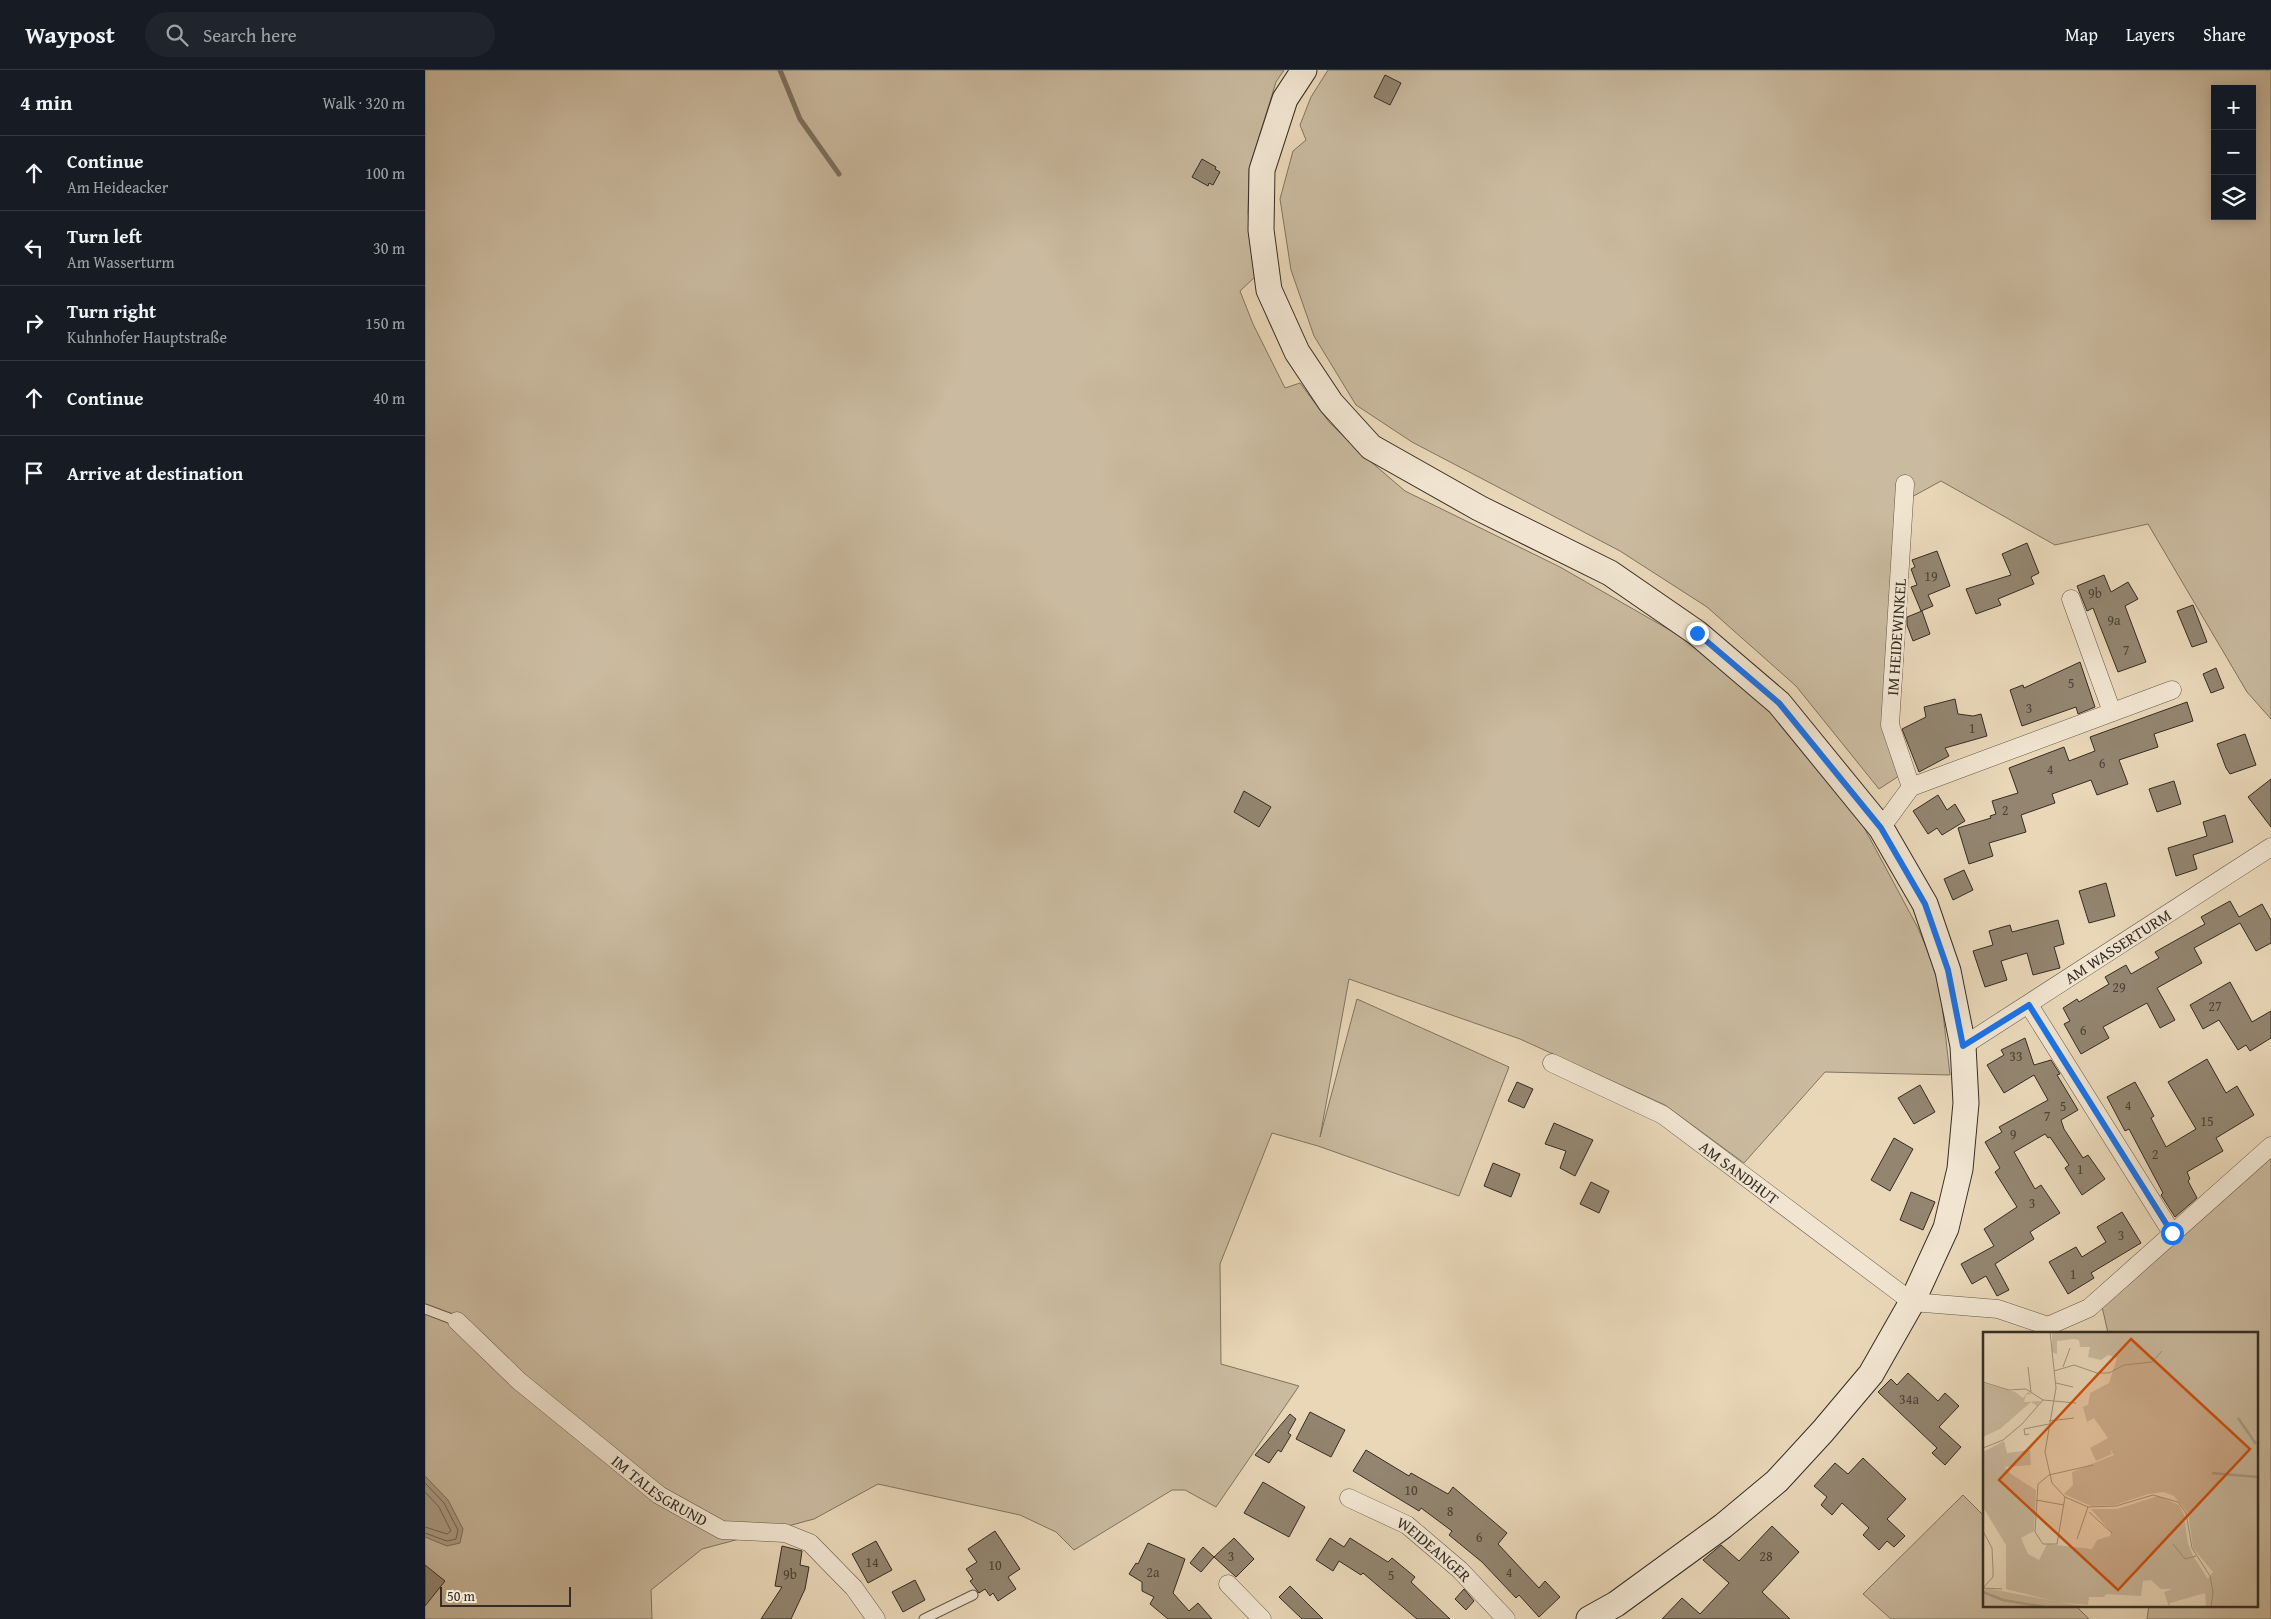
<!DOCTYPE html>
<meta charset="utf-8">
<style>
:root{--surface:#171b24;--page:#20242c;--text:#f1f3f6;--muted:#9ea1a6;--line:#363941}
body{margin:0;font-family:"Gentium Book Plus",serif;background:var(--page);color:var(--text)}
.controls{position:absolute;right:15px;top:15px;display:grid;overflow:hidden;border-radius:0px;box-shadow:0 2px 12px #0003}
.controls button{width:45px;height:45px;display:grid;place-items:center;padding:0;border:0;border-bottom:1px solid var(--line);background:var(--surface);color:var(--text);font:25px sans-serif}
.scale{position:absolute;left:15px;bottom:12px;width:131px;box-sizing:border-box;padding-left:5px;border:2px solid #352d23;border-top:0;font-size:14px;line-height:18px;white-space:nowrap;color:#352d23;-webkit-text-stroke:4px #f1e5d1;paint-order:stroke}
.stop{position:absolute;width:15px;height:15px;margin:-11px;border:4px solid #1a73e8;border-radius:50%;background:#fff}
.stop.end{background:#1a73e8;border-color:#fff;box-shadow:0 1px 5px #0008}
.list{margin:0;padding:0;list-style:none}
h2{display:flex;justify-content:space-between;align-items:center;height:65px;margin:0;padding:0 20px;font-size:21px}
h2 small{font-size:16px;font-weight:400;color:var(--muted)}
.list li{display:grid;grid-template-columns:32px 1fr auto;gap:15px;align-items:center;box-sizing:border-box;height:75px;padding:0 20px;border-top:1px solid var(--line)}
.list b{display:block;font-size:19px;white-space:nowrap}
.list p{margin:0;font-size:16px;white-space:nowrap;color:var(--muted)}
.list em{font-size:16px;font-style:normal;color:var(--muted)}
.icon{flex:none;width:28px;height:28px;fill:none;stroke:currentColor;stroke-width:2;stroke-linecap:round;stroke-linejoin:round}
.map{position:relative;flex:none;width:1846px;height:1549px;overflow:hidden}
header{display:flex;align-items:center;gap:30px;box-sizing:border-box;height:70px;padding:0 25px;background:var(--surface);border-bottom:1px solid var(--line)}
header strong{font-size:24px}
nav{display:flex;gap:28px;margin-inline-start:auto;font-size:18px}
.search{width:350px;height:45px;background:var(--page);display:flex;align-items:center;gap:12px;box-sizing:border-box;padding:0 18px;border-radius:28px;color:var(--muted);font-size:19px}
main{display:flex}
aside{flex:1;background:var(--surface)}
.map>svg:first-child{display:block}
</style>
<header>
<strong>Waypost</strong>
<div class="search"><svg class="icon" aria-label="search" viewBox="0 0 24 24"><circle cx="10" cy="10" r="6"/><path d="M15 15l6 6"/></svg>Search here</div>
<nav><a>Map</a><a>Layers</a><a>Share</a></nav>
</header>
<main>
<aside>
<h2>4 min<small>Walk · 320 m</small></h2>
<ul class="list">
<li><svg class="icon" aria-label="ahead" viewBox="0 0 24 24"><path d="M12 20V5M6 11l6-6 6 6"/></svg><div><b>Continue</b><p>Am Heideacker</p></div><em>100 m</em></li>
<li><svg class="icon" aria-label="left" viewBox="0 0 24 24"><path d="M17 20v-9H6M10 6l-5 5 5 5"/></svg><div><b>Turn left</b><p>Am Wasserturm</p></div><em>30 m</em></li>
<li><svg class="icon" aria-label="right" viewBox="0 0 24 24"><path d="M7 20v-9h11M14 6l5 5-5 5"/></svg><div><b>Turn right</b><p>Kuhnhofer Hauptstraße</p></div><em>150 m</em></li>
<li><svg class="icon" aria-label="ahead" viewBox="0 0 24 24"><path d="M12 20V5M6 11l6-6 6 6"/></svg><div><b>Continue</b></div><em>40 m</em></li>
<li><svg class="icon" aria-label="arrive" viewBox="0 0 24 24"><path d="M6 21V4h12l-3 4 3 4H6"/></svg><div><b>Arrive at destination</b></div></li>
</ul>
</aside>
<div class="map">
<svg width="1846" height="1549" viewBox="0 0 1846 1549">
<rect width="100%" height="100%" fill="#e9d7b8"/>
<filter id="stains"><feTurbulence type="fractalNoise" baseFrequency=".004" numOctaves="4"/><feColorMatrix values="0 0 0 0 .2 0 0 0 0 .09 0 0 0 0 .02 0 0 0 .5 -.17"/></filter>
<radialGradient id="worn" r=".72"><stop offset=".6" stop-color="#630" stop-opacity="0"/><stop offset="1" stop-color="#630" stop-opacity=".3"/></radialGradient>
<path fill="#caba9f" stroke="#807461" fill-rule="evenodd" d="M0 0H859L851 12 824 99 823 143 831 206 815 221 828 254 860 318 875 313 904 352 938 385 980 421 1135 497 1269 574 1347 644 1428 737 1493 858 1514 908 1525 1005 1400 1002 1319 1093 1240 1035 1095 969 924 909 895 1067 932 929 1084 997 1034 1126 893 1076 847 1063 795 1194 796 1294 874 1316 791 1437 760 1420H747L649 1480 631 1462 595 1445 453 1414 389 1449 277 1479 226 1520 227 1549H0Z
M903 0H1846V649L1822 622 1723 454 1630 475 1516 411 1485 428 1460 656 1480 702 1454 719 1371 616 1282 537 1195 481 987 372 931 335 889 266 866 200 855 129 868 81 881 70 875 55 886 27ZM1790 19H1827V146H1790Z
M1846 1085V1549H1722L1724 1535H1832V1263H1683L1676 1232Z
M1538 1425 1560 1447V1535H1650L1664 1549H1466L1438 1524Z"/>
<path fill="#ac9d85" stroke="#7c705e" d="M0 1406 23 1430 38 1459 35 1473 22 1476 0 1467Z"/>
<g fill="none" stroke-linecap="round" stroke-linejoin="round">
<path stroke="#706554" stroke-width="1" d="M0 1413 19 1433 33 1460 31 1469 22 1471 0 1463
M0 1422 14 1437 26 1461 22 1464 0 1457"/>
<path stroke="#7c705e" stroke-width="5" d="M355 0 375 49 414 104"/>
</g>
<path fill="#938570" stroke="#352d23" d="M960 5 976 13 965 35 949 27Z
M777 89 791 97 790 99 795 102 788 115 784 113 783 116 767 107Z
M1602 473 1614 503 1606 507 1609 514 1573 529 1576 535 1551 544 1541 519 1586 505 1577 484Z
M1512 481 1525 516 1503 525 1508 536 1496 541 1486 517 1492 515 1486 499 1490 497 1487 490Z
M1679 505 1686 522 1703 512 1713 529 1700 536 1721 592 1693 602 1668 538 1662 541 1652 516Z
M1768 535 1782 572 1767 577 1752 541Z
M1497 541 1505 564 1488 571 1482 555V547Z
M1655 592 1670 637 1653 644 1651 637 1597 656 1585 620 1598 615 1599 618Z
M1791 598 1799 618 1786 623 1778 604Z
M1530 629 1533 644 1548 646 1556 644 1562 666 1520 678 1524 686 1494 702 1477 659 1501 647 1499 637Z
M1762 632 1768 651 1729 664 1733 677 1694 690 1703 714 1672 725 1666 710 1627 724 1630 733 1596 745 1601 762 1564 773 1568 786 1544 794 1533 758 1566 748 1565 746 1571 744 1567 731 1593 723 1584 698 1639 677 1644 691 1670 681 1665 667Z
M1820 664 1831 695 1805 704 1801 698 1792 674Z
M1846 709V757L1823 727Z
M1749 711 1756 734 1732 742 1724 719Z
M819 721 846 737 834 757 809 742Z
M1513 725 1522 740 1530 734 1540 751 1517 765 1512 758 1503 764 1488 741Z
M1800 745 1808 772 1768 785 1772 799 1751 806 1743 778 1782 766 1778 752Z
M1539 800 1548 820 1528 830 1519 809Z
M1681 813 1690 846 1664 853 1654 821Z
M1805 831 1814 847 1837 834 1846 850V873L1831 881 1815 853 1769 878 1777 893 1732 918 1750 950 1735 958 1722 933 1678 957 1684 968 1656 984 1639 954 1645 951 1638 938 1652 929 1654 932 1684 914 1680 907 1701 895 1706 904 1734 888 1730 882 1780 854 1776 847Z
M1633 850 1639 874 1629 877 1635 898 1608 905 1602 883 1576 891 1582 910 1560 917 1548 881 1568 875 1564 861 1585 855 1587 862Z
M1805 912 1827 952 1846 941V968L1825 981 1821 975 1813 980 1794 950 1778 959 1765 935Z
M1600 968 1609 995 1626 990 1635 1004 1632 1005 1653 1040 1636 1050 1639 1059 1658 1088 1663 1085 1680 1109 1657 1125 1640 1098 1644 1095 1625 1067 1623 1068 1620 1064 1589 1082 1610 1119 1616 1115 1635 1143 1605 1162 1609 1169 1570 1194 1584 1220 1572 1226 1561 1206 1547 1214 1536 1194 1569 1176 1559 1159 1592 1137 1570 1102 1575 1098 1560 1072 1577 1062 1574 1057 1623 1030 1609 1005 1579 1023 1562 995 1579 985 1576 980Z
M1782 989 1801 1023 1812 1016 1829 1045 1791 1068 1798 1081 1762 1102 1765 1109 1763 1111 1772 1128 1750 1147 1736 1125 1738 1123 1704 1059 1700 1061 1682 1027 1710 1012 1729 1046 1726 1048 1741 1077 1771 1059 1743 1012Z
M1092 1012 1108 1019 1099 1038 1083 1031Z
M1495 1015 1510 1042 1489 1054 1473 1028Z
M1129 1053 1168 1070 1150 1106 1135 1098 1141 1081 1120 1074Z
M1469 1068 1488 1079 1465 1121 1446 1110Z
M1068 1093 1095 1104 1086 1127 1059 1116Z
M1166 1112 1184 1121 1174 1143 1155 1134Z
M1486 1122 1510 1132 1498 1160 1475 1150Z
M1697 1142 1716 1173 1666 1203 1669 1208 1643 1224 1624 1192 1651 1177 1657 1187 1681 1172 1672 1157Z
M1483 1303 1513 1331 1520 1323 1534 1336 1514 1357 1536 1377 1520 1395 1507 1383 1512 1378 1453 1322 1466 1309 1472 1315Z
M885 1342 920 1360 906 1387 871 1369Z
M865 1344 871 1349 863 1363 866 1365 856 1382 853 1380 844 1393 830 1385Z
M941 1380 984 1406 986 1403 1023 1424 1028 1417 1082 1463 1073 1474 1114 1518 1120 1511 1135 1527 1114 1547 1094 1525 1091 1528 1057 1492 1024 1465 1027 1461 996 1438 994 1441 928 1401Z
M1438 1388 1481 1429 1462 1449 1480 1466 1469 1477 1462 1471 1454 1480 1438 1465 1444 1458 1417 1433 1407 1445 1396 1435 1402 1427 1389 1416 1410 1393 1423 1404Z
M838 1412 880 1437 864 1467 819 1443Z
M1347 1456 1374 1482 1337 1522 1365 1549H1237L1257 1528 1275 1544 1304 1513 1278 1490 1296 1475 1314 1491Z
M570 1461 595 1499 583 1507 591 1519 573 1531 568 1523 565 1526 560 1519 554 1523 545 1511 548 1509 541 1499 552 1492 543 1479Z
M809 1468 829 1489 811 1507 789 1487Z
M905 1468 919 1477 925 1468 963 1492 967 1488 990 1507 986 1512 1025 1549H992L938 1503 936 1505 914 1491 908 1501 891 1490Z
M451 1471 467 1500 443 1513 427 1484Z
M723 1473 760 1489 748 1523 764 1541 773 1533 787 1549H743L725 1534 729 1527 717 1521V1512L704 1504 711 1493 713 1494Z
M357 1476 377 1481 375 1495 384 1497 380 1519 366 1549H336L357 1517 350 1516Z
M778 1477 789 1487 776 1502 765 1493Z
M0 1495 20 1511 0 1536Z
M490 1510 500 1530 478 1542 467 1522Z
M865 1516 898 1549H877L854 1527Z
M1039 1519 1049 1531 1041 1540 1030 1529Z"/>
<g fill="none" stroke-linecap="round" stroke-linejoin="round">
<g stroke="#625848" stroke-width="11">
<path id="lane" d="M0 1239 32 1251
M499 1549 548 1525"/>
</g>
<g stroke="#625848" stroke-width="19">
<g id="street">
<path d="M1480 414 1465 655 1486 717"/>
<path d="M1646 529 1687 642"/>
<path d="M1456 758 1486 717 1747 620"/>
<path d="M1604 935 1747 1163"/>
<path id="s1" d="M1538 976 1846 777"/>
<path id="s2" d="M1127 993 1238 1045 1487 1232 1573 1239 1623 1256 1664 1238 1846 1076"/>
<path id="s3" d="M32 1251 94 1311 234 1425 297 1460 360 1463 385 1473 429 1518 451 1549"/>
<path id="s4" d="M924 1428 982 1455 1035 1500 1081 1549"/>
<path d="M803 1514 837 1549"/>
</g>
</g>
<g stroke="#352d23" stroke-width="27">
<path id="secondary" d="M879 0 860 29 837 100 836 160 844 220 872 282 906 333 946 377 1054 438 1185 503 1272 563 1354 633 1456 758 1500 834 1523 901 1538 976 1541 1033 1535 1099 1521 1158 1487 1232 1446 1304 1398 1361 1352 1411 1298 1456 1191 1534 1164 1549"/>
</g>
<use href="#lane" stroke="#f1e5d1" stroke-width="9"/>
<use href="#street" stroke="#f1e5d1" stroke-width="18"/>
<use href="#secondary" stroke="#f1e5d1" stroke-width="25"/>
</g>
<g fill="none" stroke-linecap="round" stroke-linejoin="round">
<path stroke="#1a73e8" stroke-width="6" d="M1272 563 1354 633 1456 758 1500 834 1523 900 1538 976 1604 935 1747 1163"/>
</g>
<g text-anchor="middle" stroke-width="5" stroke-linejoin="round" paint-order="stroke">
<g font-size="14" fill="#4c4336">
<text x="1506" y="511">19</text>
<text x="1670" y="528">9b</text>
<text x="1689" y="555">9a</text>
<text x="1701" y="585">7</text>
<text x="1646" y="618">5</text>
<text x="1604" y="643">3</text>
<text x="1547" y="663">1</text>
<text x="1677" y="698">6</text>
<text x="1625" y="704">4</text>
<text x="1580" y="745">2</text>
<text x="1694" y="922">29</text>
<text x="1790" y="941">27</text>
<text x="1658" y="965">6</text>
<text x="1591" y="991">33</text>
<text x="1703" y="1040">4</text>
<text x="1638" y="1041">5</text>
<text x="1622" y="1051">7</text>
<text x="1782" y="1056">15</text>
<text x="1588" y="1069">9</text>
<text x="1730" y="1089">2</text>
<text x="1655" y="1104">1</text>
<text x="1607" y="1138">3</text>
<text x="1696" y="1170">3</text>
<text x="1648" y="1209">1</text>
<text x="1484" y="1334">34a</text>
<text x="986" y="1425">10</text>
<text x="1025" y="1446">8</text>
<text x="1054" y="1472">6</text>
<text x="806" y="1491">3</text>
<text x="1341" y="1491">28</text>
<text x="447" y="1497">14</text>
<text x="570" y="1500">10</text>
<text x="728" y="1507">2a</text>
<text x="1084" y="1507">4</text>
<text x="365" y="1509">9b</text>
<text x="966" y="1510">5</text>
</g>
<g font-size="16" fill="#352d23" stroke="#f1e5d1">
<text transform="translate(1471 567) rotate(-86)" y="6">IM HEIDEWINKEL</text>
<text dy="6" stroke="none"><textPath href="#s1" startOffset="184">AM WASSERTURM</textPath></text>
<text dy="6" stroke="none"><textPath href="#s2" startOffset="218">AM SANDHUT</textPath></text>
<text dy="6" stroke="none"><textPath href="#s3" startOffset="265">IM TALESGRUND</textPath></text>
<text dy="6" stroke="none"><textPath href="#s4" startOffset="100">WEIDEANGER</textPath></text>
</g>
</g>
<g transform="translate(1558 1262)">
<rect width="275" height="275" fill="#e9d7b8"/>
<path d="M275 0V275H223L222 261 187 271 186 275 181 260 189 257H178L168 248 160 249 158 264 123 262 121 265H106L105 273 75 270 107 275H0L2 256 71 269 23 257V213L0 175V120L21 109 24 121 47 118 48 133 22 135 28 142 53 158 51 199 38 206 45 222 56 228 64 212 109 217 114 208 127 204 128 200 108 177H134L175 164 196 173 201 183 205 212 210 224 225 247 230 240 210 216 205 181 191 164 181 160 165 162 132 173 108 174 81 162 90 153 89 140 131 123 126 116 129 122 113 129 107 116 125 106 111 86 104 90 100 75 105 73 107 61 126 51 134 26 125 23 118 28 105 25 107 15H97L96 8 91 7 74 9V22L69 20V1ZM0 51 32 60 40 66 45 60 49 62 43 63 41 70 58 69 54 74 48 70 17 97 0 105Z" fill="#caba9f"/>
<path fill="none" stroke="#ac9d85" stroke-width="2.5" d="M255 86 273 112M229 141 275 145M0 260 20 268 62 275"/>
<path fill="none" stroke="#a1937c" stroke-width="1" d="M67 0 73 56 62 120 69 151 82 165 105 175 133 174 170 163 195 170 203 181 209 216 227 244 230 260 228 275M45 35 48 60M80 35 87 16M71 39 91 33 114 41H126L141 33 169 30 179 19M0 50 26 58 43 57 60 68 93 71M73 51 90 55M66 89 91 86M46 102 42 103 41 97 66 92M0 116 20 108 39 92 60 68M82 165 74 212H60L52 200 55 152 66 143 110 133M53 168 81 173M106 180 129 201M0 199 9 216 10 237V245L0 256M94 207 105 175M190 212 202 227 213 224M1 256 19 257"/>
<path fill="#cd520f" fill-opacity="0.15" stroke="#cd520f" stroke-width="2.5" d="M148 7 267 117 135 258 16 148Z"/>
<rect width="275" height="275" fill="none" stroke="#352d23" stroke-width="2.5"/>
</g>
<rect width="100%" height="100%" filter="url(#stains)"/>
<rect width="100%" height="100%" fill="url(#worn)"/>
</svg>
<div class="controls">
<button>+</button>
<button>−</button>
<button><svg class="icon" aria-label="layers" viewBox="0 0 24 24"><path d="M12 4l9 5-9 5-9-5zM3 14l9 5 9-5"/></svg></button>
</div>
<div class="scale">50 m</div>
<div class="stop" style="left:1747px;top:1163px"></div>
<div class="stop end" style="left:1272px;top:563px"></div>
</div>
</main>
